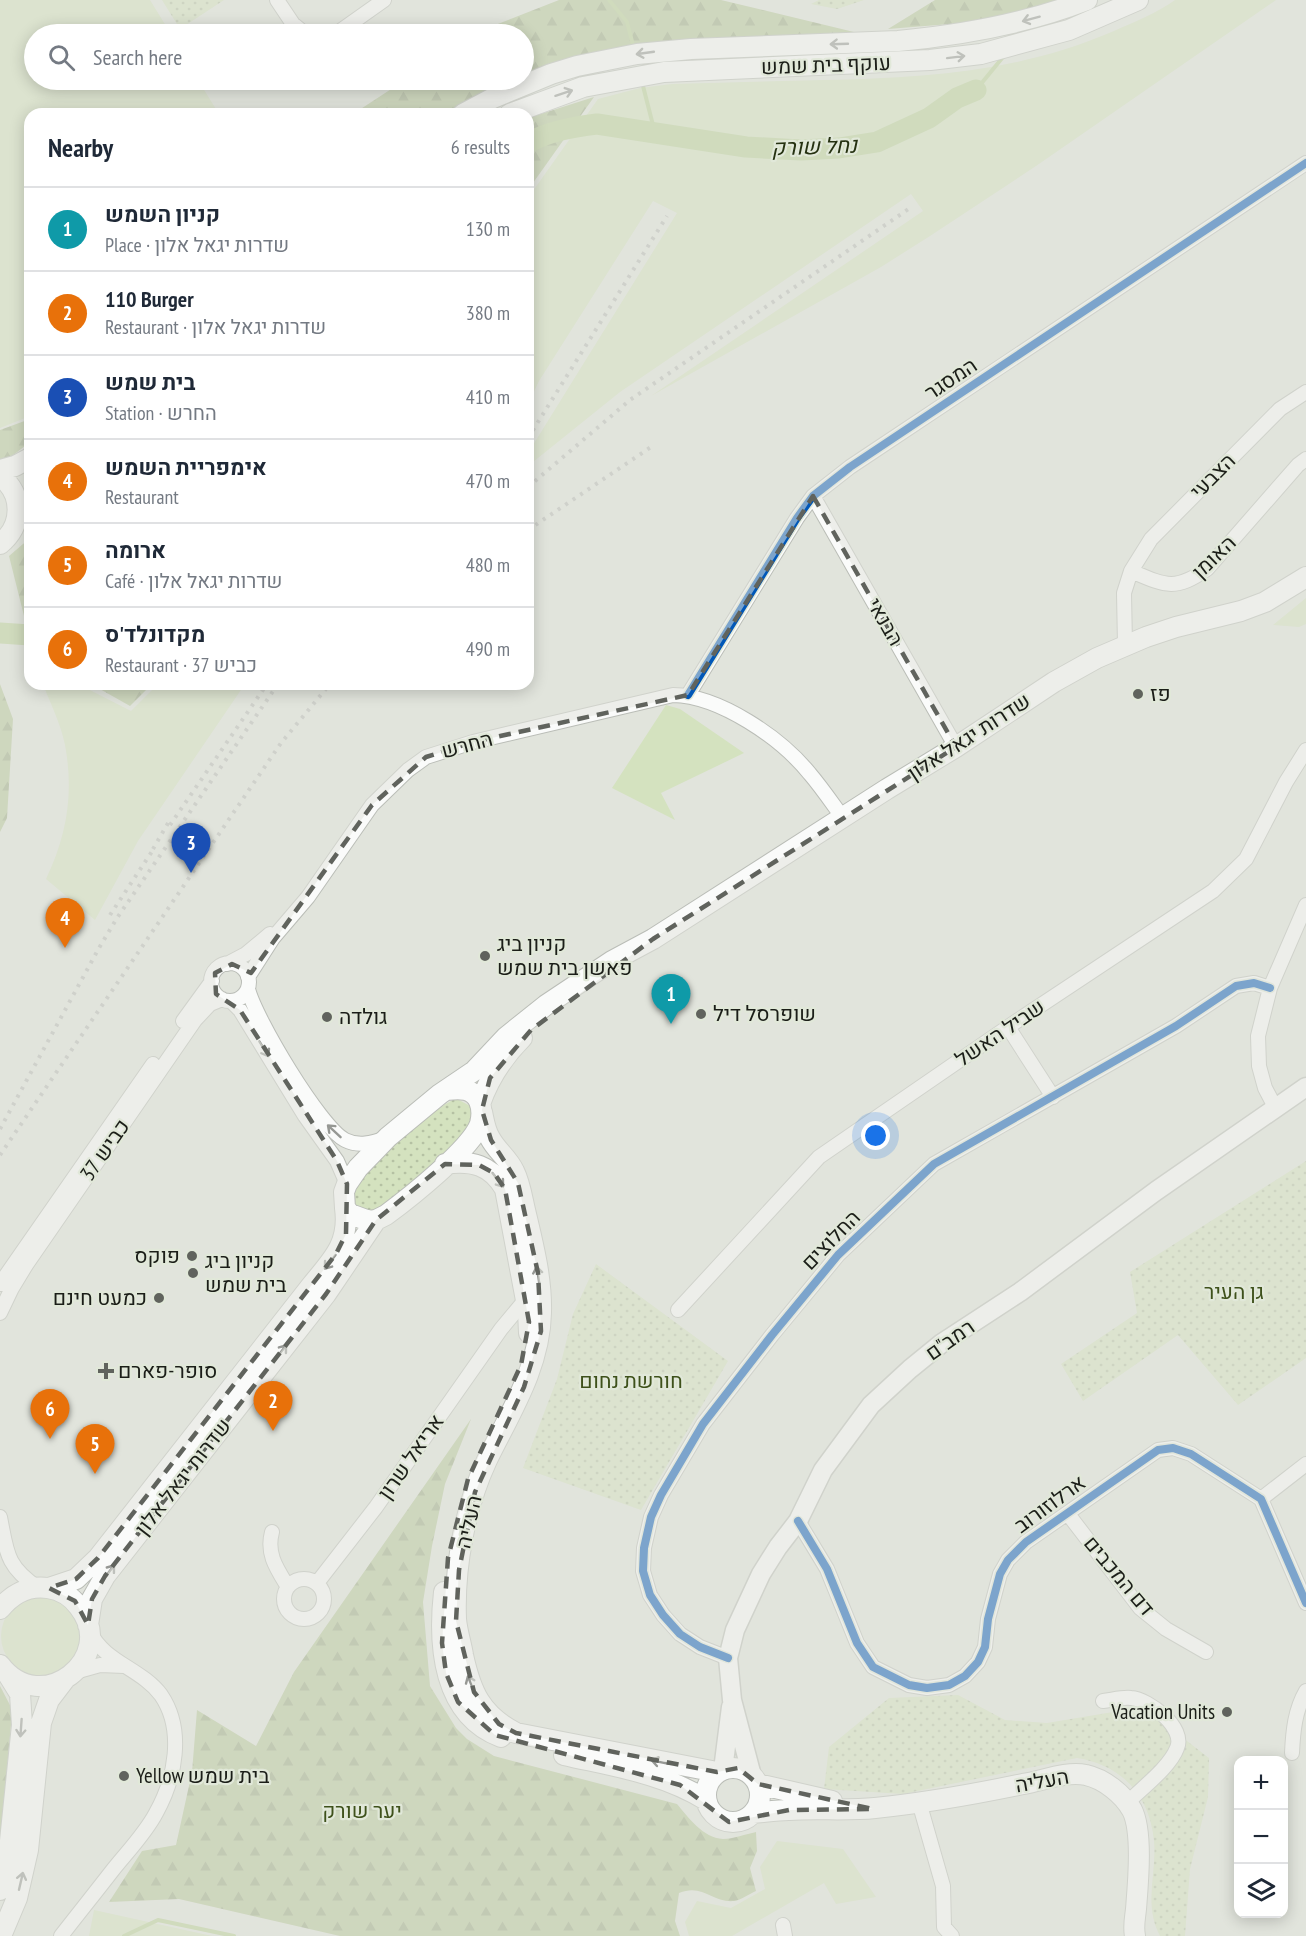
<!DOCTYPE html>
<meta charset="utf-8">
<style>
:root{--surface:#fff;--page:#f2f2f3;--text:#1f2937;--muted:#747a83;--line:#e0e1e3;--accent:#d93025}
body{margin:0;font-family:"PT Sans Narrow",Heebo,sans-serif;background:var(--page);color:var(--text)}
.controls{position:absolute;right:18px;bottom:18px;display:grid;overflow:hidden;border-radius:12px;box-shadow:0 3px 15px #0003}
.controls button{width:54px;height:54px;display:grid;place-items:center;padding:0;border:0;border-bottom:2px solid var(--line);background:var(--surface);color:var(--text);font:30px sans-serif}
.you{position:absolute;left:876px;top:1136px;width:21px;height:21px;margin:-15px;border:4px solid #fff;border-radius:50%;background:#1a73e8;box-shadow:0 0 0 9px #1a73e833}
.badge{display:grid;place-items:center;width:39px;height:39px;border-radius:50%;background:var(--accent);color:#fff;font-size:20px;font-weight:700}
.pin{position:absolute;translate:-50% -50px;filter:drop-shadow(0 2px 3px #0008)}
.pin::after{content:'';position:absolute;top:32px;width:21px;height:18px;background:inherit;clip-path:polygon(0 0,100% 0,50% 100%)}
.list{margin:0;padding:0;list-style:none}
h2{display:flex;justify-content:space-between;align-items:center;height:78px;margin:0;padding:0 24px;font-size:26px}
h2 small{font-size:20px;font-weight:400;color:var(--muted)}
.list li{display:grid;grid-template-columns:39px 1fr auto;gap:18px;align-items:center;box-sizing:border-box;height:84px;padding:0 24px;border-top:2px solid var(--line)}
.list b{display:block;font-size:22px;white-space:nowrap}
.list p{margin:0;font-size:20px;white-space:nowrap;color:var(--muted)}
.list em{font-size:20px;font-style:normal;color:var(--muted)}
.icon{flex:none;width:33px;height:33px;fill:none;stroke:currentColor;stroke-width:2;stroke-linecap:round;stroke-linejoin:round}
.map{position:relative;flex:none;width:1306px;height:1936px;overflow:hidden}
.search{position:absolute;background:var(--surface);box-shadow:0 3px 15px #0003;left:24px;top:24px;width:510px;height:66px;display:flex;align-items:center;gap:15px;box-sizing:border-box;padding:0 21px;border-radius:33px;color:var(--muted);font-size:22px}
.panel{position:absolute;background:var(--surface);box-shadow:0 3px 15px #0003;left:24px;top:108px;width:510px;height:582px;border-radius:18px}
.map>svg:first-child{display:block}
</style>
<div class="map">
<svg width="1306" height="1936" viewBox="0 0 1306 1936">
<defs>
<pattern id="forest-firs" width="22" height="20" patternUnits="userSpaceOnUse" patternTransform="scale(1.5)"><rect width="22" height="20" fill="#b6c79a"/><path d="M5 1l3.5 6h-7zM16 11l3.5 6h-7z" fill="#9caa84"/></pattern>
<pattern id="park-dots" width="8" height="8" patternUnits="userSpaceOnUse" patternTransform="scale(1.5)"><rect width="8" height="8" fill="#d4e2bf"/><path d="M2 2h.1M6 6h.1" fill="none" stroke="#b5c1a3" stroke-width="1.8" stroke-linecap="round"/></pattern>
</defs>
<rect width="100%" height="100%" fill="#e1e4dc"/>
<path fill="#d4e2bf" d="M0 0H150L171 34H34V80H198L219 114H30V416L0 428Z
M1175 0H1276L1036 166 930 236 881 267 651 396 923 211 911 194 620 392 528 466V453L677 213 653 201 539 381 528 404V198L598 99 640 88 672 84C723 83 773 81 823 80 925 78 1019 72 1114 31 1134 22 1157 13 1175 0Z
M1306 598V624L1299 627 1273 625Z
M43 684H78L131 711 158 684H245L138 841 95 920 46 879C67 835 74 793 65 745 61 724 50 703 43 684Z
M666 705 680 709 744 753 661 793 675 820 612 788Z
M1 1636a40 40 0 1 1 80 0a40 40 0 1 1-80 0Z
M777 1841 843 1849 876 1897 836 1904 824 1883 732 1936H689L685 1922 697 1901 731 1908 765 1889 760 1867Z
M94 1910 212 1936H89Z"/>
<path fill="url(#forest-firs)" d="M559 0H721L854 32 845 36 707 38 617 51 524 78V34H472Z
M935 0H1064L987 21 888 29Z
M405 80H520L478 95 442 114H353Z
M594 97 528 190V118Z
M30 419V442L7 460H0V430Z
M30 538V640L9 556Z
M0 684 13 719 7 818 0 832Z
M91 684H152L130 706Z
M471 1419 445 1484 432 1546 423 1602 430 1686 456 1728 467 1739 494 1756 677 1804C688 1817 703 1838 723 1839 733 1839 746 1834 756 1832L757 1851 750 1868 756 1891C749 1894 741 1900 734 1901 712 1903 703 1883 679 1893L675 1921 680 1936H340L179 1899 109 1902 142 1851 176 1845 192 1772 197 1710 256 1746 294 1672Z
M0 1686 11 1707V1725L0 1845Z"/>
<path fill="url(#park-dots)" d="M162 0H224L180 29Z
M819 0H864L837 9 811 4Z
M453 1100H459L472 1107C474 1114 474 1118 471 1124 462 1142 381 1219 362 1212 319 1195 435 1108 453 1100Z
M1306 1161V1358L1238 1405 1178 1335 1083 1401 1061 1364 1137 1313 1130 1272Z
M596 1264 728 1361 641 1510 523 1468 557 1379 573 1314Z
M958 1695 1005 1720 1047 1723 1125 1710 1161 1721 1209 1758 1208 1797 1190 1869 1185 1936H1160C1143 1904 1157 1874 1154 1841 1150 1796 1122 1765 1077 1758L903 1794 824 1789 829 1747 889 1698Z"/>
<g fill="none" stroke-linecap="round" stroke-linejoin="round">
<path stroke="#bad097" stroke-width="4" d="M609 0 627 22 634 49
M643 86 655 133
M976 90 1003 57
M124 1936 158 1920 234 1936"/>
<path stroke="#bad097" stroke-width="21" d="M528 143C549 131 573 127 597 124L746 147 801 150 839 148 877 142 929 118 957 98 976 90
M0 633 30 635"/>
<g stroke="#babdb7" stroke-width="16">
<path id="minor" d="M277 0 293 24 305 34
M336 34 384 0
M813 496 956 747
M1131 571 1151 539 1280 409 1306 392
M1125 645 1124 593 1131 571C1166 586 1175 591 1207 569L1298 465 1306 459
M688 695 797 518 813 496 850 467 1306 163
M211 982a19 19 0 1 1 38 0a19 19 0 1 1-38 0Z
M227 964 246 954 270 934
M248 977 273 938 308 897 372 805 408 770 426 757 473 742 673 695C720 696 781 738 810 774 822 788 832 803 843 818
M248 989C255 1018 320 1127 345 1140 359 1147 372 1143 386 1138
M231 1001 240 1010 305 1116 337 1161 347 1184
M183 1021 212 981
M1008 1027 1053 1097
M1275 1107 1265 1088 1259 1066 1258 1036 1270 988 1306 905
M0 1284 153 1064
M678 1310 819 1157 1008 1027 1213 891 1246 859 1286 782 1306 750
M0 1313 12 1288 26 1265 195 1020 210 1004 222 999
M1261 1499 1306 1464
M1068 1514 1140 1608 1166 1629 1206 1652
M0 1517C7 1553 6 1566 38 1588
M798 1521 827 1569 857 1643 873 1667 909 1685 927 1688 949 1685 965 1676 978 1662 985 1647 988 1619 1000 1574 1008 1560 1026 1542 1158 1450 1173 1448 1191 1454 1261 1499 1306 1603
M272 1532C266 1554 277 1569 288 1587
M284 1599a20 20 0 1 1 40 0a20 20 0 1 1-40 0Z
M317 1583 376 1507 501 1329 526 1299
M728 1658 700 1647 680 1634 663 1615 650 1595 643 1571 644 1548 651 1517 661 1495 703 1424 772 1335 838 1255 934 1164 1176 1026 1236 986 1254 983 1270 988
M75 1672 100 1665 124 1666
M1103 1701C1112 1700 1122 1697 1131 1698 1149 1699 1186 1728 1177 1748 1170 1767 1142 1788 1127 1803
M1292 1753C1293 1731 1295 1710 1306 1691
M919 1802 943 1886 944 1927 952 1936
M783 1925 785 1936
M61 1936C78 1914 95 1893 112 1871 127 1852 145 1834 156 1813 175 1779 185 1730 161 1695 142 1669 104 1662 90 1632"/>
</g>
<g stroke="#babdb7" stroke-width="21">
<path id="tertiary" d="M723 1770 731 1707
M752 1776 732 1700 728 1658 735 1630 761 1574 778 1547 798 1521 823 1470 871 1405 910 1369 942 1343 1020 1292 1156 1191 1306 1087"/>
</g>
<g stroke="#babdb7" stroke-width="22">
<path id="secondary" d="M463 114 493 98 551 74 577 66 637 54 691 49 898 41C962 35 1026 24 1087 0
M510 114 583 87 664 72 930 60 981 54 1069 30 1138 0
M0 470 15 466 30 458
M0 476C24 494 23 526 0 544
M446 1090C459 1089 472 1087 479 1101 482 1108 482 1116 480 1124 471 1149 409 1198 386 1215L376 1220 369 1221 350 1214 345 1208 344 1192 347 1184 358 1168 388 1137 440 1094 474 1071 506 1037 546 1005 612 961 653 939 887 789 956 747 1054 682 1097 658 1146 637 1176 627 1241 611 1265 602 1306 577
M480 1104C489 1078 503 1057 522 1038
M482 1112C484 1121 485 1130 490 1138 496 1150 508 1158 514 1171 520 1183 522 1197 525 1210 533 1244 542 1278 541 1313 540 1367 510 1413 487 1460 465 1507 454 1567 456 1619 457 1631 461 1643 463 1655 471 1692 481 1715 516 1733L717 1772
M445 1164C472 1160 491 1165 505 1189L528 1311 529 1333
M49 1588 76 1579 98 1558 311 1286C332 1260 350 1244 345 1208
M444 1592C438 1646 443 1715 501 1737
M0 1609C12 1594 29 1585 48 1588 61 1590 72 1597 79 1607 119 1658 41 1719 0 1665
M88 1625 92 1599 105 1576 326 1294 376 1220
M564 1755C612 1766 663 1773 706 1800
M706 1795a27 27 0 1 1 54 0a27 27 0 1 1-54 0Z
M758 1784 832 1801
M753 1813C765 1812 777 1810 789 1810 817 1808 847 1811 875 1808 924 1803 975 1794 1023 1784 1043 1781 1065 1771 1086 1775 1104 1779 1123 1794 1132 1810 1143 1831 1138 1884 1136 1909 1135 1919 1133 1926 1135 1936
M0 1890 10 1841 22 1725 20 1694 7 1673
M1 1936 17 1898 28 1850 41 1723 49 1700 65 1679"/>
</g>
<use href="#minor" stroke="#fafbfa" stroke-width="14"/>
<use href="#tertiary" stroke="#fafbfa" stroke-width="18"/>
<use href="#secondary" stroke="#fafbfa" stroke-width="20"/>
<path stroke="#b8bab7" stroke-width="4" stroke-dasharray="3 6" stroke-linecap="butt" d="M528 438 667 216
M528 487 630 400 910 208
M528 530 651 447
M170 825 267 684
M153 849 171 818
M110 915 153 850
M0 1129 99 948 117 918 278 684
M0 1155 281 743 330 684"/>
<g stroke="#e1e8d9" stroke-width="11">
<path id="cycleway" d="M688 695 797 518 813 496 850 467 1306 163
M798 1521 827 1569 857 1643 873 1667 909 1685 927 1688 949 1685 965 1676 978 1662 985 1647 988 1619 1000 1574 1008 1560 1026 1542 1158 1450 1173 1448 1191 1454 1261 1499 1306 1603
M728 1658 700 1647 680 1634 663 1615 650 1595 643 1571 644 1548 651 1517 661 1495 703 1424 772 1335 838 1255 934 1164 1176 1026 1236 986 1254 983 1270 988"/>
</g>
<use href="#cycleway" stroke="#0057b8" stroke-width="8"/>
</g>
<defs><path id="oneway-shaft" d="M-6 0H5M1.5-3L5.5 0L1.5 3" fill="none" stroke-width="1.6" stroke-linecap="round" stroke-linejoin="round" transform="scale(1.5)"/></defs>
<g stroke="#969894">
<use href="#oneway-shaft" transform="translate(1031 19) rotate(165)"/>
<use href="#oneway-shaft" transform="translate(839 44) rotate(178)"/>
<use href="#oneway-shaft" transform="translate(645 53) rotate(172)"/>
<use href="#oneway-shaft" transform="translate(956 57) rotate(-7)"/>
<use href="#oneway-shaft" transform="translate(564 93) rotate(-18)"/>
<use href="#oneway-shaft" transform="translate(264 1049) rotate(59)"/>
<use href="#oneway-shaft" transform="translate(334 1131) rotate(-137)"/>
<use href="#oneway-shaft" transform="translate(498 1180) rotate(52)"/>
<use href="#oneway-shaft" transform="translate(330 1262) rotate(128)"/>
<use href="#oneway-shaft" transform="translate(538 1275) rotate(-99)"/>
<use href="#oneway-shaft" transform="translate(281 1352) rotate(-52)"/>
<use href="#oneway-shaft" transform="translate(109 1572) rotate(-53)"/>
<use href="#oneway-shaft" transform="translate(471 1684) rotate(-112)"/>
<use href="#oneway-shaft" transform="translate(21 1728) rotate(94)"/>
<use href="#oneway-shaft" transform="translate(660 1762) rotate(-169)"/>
<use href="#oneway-shaft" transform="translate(21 1881) rotate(-77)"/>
</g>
<path d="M0 0H1306V1936H0ZM813 496 956 747 653 939 531 1030 490 1078 482 1110 491 1140 518 1183 538 1273 541 1331 524 1387 475 1492 459 1570 456 1621 474 1692 499 1724 516 1733 717 1772 738 1768 758 1784 873 1809 789 1810 729 1822 680 1785 495 1735 458 1702 446 1673 442 1643 448 1558 468 1479 521 1365 529 1322 505 1189 494 1173 479 1165 445 1164 376 1220 326 1294 105 1576 92 1599 88 1625 75 1601 49 1588 76 1579 98 1558 336 1254 346 1234 347 1184 337 1161 240 1010 216 994 215 973 232 964 251 973 372 805 426 757 473 742 688 695Z" fill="#e1e4dc" fill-opacity=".55" fill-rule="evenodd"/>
<path fill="none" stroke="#60635d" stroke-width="4.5" stroke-dasharray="12 8" stroke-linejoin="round" d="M813 496 956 747 653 939 531 1030 490 1078 482 1110 491 1140 518 1183 538 1273 541 1331 524 1387 475 1492 459 1570 456 1621 474 1692 499 1724 516 1733 717 1772 738 1768 758 1784 873 1809 789 1810 729 1822 680 1785 495 1735 458 1702 446 1673 442 1643 448 1558 468 1479 521 1365 529 1322 505 1189 494 1173 479 1165 445 1164 376 1220 326 1294 105 1576 92 1599 88 1625 75 1601 49 1588 76 1579 98 1558 336 1254 346 1234 347 1184 337 1161 240 1010 216 994 215 973 232 964 251 973 372 805 426 757 473 742 688 695Z"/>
<g fill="#60635d" stroke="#e1e8d9" stroke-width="2">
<circle cx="1138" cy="694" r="6"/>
<circle cx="485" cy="956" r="6"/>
<circle cx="701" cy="1014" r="6"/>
<circle cx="327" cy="1017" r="6"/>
<circle cx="192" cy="1256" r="6"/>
<circle cx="193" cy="1273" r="6"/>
<circle cx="159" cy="1298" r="6"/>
<path d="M103 1362h6v6h6v6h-6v6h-6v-6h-6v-6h6z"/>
<circle cx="1227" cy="1712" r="6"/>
<circle cx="124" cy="1776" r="6"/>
</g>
<g text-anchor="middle" stroke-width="4.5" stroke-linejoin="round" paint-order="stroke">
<g font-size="21" fill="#1b1e18" stroke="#e1e8d9">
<text transform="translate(826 65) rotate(-2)" y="7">עוקף בית שמש</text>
<text transform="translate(951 379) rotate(-34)" y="7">המסגר</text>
<text transform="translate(1213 476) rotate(-45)" y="7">הצבעי</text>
<text transform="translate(1214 557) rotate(-44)" y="7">האומן</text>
<text transform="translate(885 622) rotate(60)" y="7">הבנאי</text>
<text transform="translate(969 737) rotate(-33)" y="7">שדרות יגאל אלון</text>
<text transform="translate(467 745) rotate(-15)" y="7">החרש</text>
<text transform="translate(1000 1033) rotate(-34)" y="7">שביל האשל</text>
<text transform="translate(105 1150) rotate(-55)" y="7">כביש 37</text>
<text transform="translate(831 1240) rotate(-46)" y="7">החלוצים</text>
<text transform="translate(950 1340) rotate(-35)" y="7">רמב"ם</text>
<text transform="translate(411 1457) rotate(-55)" y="7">אריאל שרון</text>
<text transform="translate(183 1477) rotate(-52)" y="7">שדרות יגאל אלון</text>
<text transform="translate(1050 1504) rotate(-36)" y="7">ארלוזורוב</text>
<text transform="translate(469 1522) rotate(-77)" y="7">העליה</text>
<text transform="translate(1119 1576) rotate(50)" y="7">דם המכבים</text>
<text transform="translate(1042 1781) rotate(-10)" y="7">העליה</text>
</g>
<g font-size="21" fill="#1b1e18" stroke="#e1e8d9" text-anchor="start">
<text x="1150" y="701">פז</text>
<text x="497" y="951">קניון ביג<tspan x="497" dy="24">פאשן בית שמש</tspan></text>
<text x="713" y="1021">שופרסל דיל</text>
<text x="339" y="1024">גולדה</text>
<text x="180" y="1263" text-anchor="end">פוקס</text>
<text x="205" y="1268">קניון ביג<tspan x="205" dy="24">בית שמש</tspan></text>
<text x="147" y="1305" text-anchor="end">כמעט חינם</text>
<text x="118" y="1378">סופר-פארם</text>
<text x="1215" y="1719" text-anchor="end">Vacation Units</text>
<text x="136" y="1783">Yellow בית שמש</text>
</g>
<g font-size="21" fill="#3e511b" stroke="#e1e8d9">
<text x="1234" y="1299">גן העיר</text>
<text x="631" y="1388">חורשת נחום</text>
<text x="362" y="1818">יער שורק</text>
</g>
<g font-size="22" font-style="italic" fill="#253111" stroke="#e1e8d9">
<text transform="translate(814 146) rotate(-2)" y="8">נחל שורק</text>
</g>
</g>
</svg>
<div class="controls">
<button>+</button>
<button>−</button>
<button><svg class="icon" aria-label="layers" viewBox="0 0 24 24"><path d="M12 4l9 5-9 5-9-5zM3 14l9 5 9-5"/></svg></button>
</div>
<div class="you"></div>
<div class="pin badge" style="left:671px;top:1024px;background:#0f9aa8">1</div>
<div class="pin badge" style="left:273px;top:1431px;background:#e8710a">2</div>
<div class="pin badge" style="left:191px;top:873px;background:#1a4fb4">3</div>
<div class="pin badge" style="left:65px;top:948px;background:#e8710a">4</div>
<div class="pin badge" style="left:95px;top:1474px;background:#e8710a">5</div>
<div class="pin badge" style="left:50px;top:1439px;background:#e8710a">6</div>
<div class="search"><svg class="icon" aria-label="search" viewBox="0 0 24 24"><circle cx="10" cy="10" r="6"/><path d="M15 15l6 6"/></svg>Search here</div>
<section class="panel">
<h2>Nearby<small>6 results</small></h2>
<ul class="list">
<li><span class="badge" style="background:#0f9aa8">1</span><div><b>קניון השמש</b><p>Place · שדרות יגאל אלון</p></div><em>130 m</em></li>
<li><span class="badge" style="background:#e8710a">2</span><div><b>110 Burger</b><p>Restaurant · שדרות יגאל אלון</p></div><em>380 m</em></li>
<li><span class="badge" style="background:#1a4fb4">3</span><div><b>בית שמש</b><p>Station · החרש</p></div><em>410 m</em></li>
<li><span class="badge" style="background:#e8710a">4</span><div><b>אימפריית השמש</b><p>Restaurant</p></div><em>470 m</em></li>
<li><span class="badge" style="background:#e8710a">5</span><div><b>ארומה</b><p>Café · שדרות יגאל אלון</p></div><em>480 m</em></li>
<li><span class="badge" style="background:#e8710a">6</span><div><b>מקדונלד'ס</b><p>Restaurant · כביש 37</p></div><em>490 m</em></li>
</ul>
</section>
</div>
